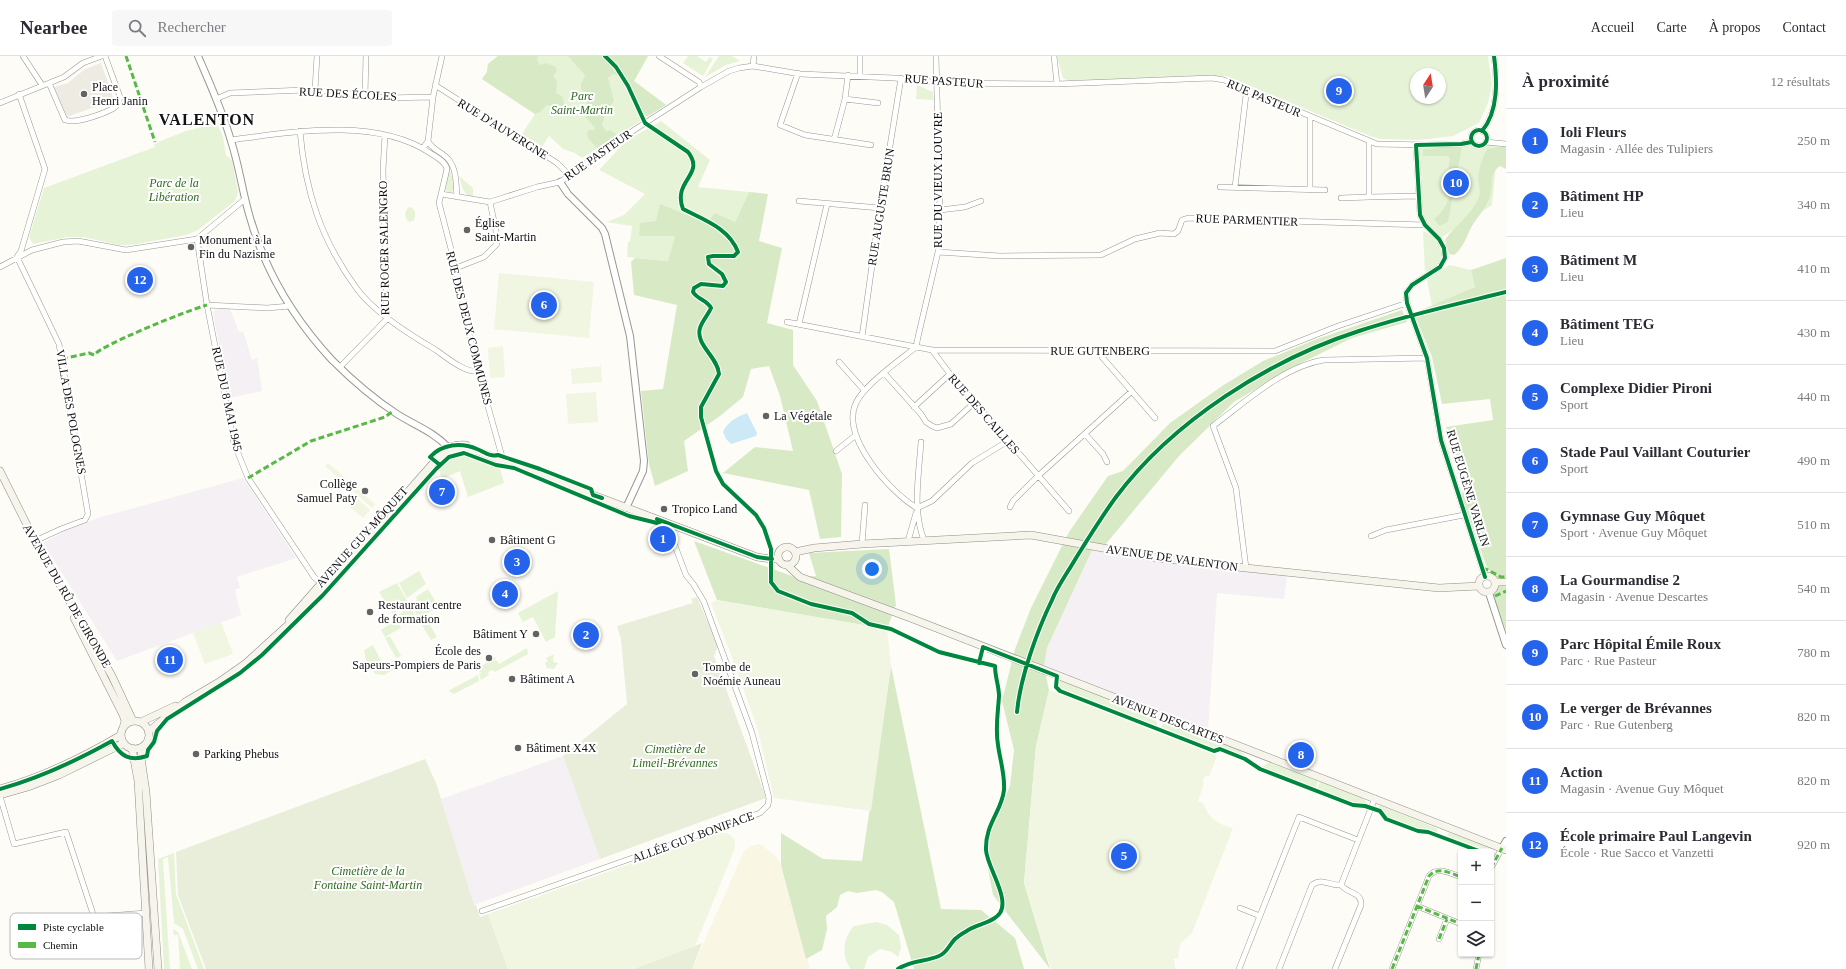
<!DOCTYPE html>
<html lang="fr">
<meta charset="utf-8">
<style>
:root{--surface:#fff;--page:#f7f7f7;--text:#2b2b33;--muted:#7c7c81;--line:#e1e1e2;--accent:#2563eb}
body{margin:0;font-family:Georgia,serif;background:var(--page);color:var(--text)}
.controls{position:absolute;right:12px;bottom:12px;display:grid;overflow:hidden;border-radius:4px;box-shadow:0 1px 3px #0004}
.controls button{width:36px;height:36px;display:grid;place-items:center;padding:0;border:0;border-bottom:1px solid var(--line);background:var(--surface);color:var(--text);font:20px sans-serif}
.compass{position:absolute;left:1410px;top:12px;width:36px;height:36px;border-radius:50%;background:var(--surface);box-shadow:0 1px 3px #0004;rotate:12deg}
.you{position:absolute;left:872px;top:513px;width:14px;height:14px;margin:-10px;border:3px solid #fff;border-radius:50%;background:#1a73e8;box-shadow:0 0 0 6px #1a73e833}
.badge{display:grid;place-items:center;width:26px;height:26px;border-radius:50%;background:var(--accent);color:#fff;font-size:13px;font-weight:700}
.pin{position:absolute;translate:-50% -50%;border:2px solid #fff;box-shadow:0 1px 4px #0006}
.list{margin:0;padding:0;list-style:none}
h2{display:flex;justify-content:space-between;align-items:center;height:52px;margin:0;padding:0 16px;font-size:17px}
h2 small{font-size:13px;font-weight:400;color:var(--muted)}
.list li{display:grid;grid-template-columns:26px 1fr auto;gap:12px;align-items:center;box-sizing:border-box;height:64px;padding:0 16px;border-top:1px solid var(--line)}
.list b{display:block;font-size:15px;white-space:nowrap}
.list p{margin:0;font-size:13px;white-space:nowrap;color:var(--muted)}
.list em{font-size:13px;font-style:normal;color:var(--muted)}
.icon{flex:none;width:22px;height:22px;fill:none;stroke:currentColor;stroke-width:2;stroke-linecap:round;stroke-linejoin:round}
.map{position:relative;flex:none;width:1506px;height:913px;overflow:hidden}
header{display:flex;align-items:center;gap:24px;box-sizing:border-box;height:56px;padding:0 20px;background:var(--surface);border-bottom:1px solid var(--line)}
header strong{font-size:19px}
nav{display:flex;gap:22px;margin-inline-start:auto;font-size:14px}
.search{width:280px;height:36px;background:var(--page);display:flex;align-items:center;gap:10px;box-sizing:border-box;padding:0 14px;border-radius:4px;color:var(--muted);font-size:15px}
main{display:flex}
aside{flex:1;background:var(--surface)}
.map>svg:first-child{display:block}
</style>
<header>
<strong>Nearbee</strong>
<div class="search"><svg class="icon" aria-label="search" viewBox="0 0 24 24"><circle cx="10" cy="10" r="6"/><path d="M15 15l6 6"/></svg>Rechercher</div>
<nav><a>Accueil</a><a>Carte</a><a>À propos</a><a>Contact</a></nav>
</header>
<main>
<div class="map">
<svg width="1506" height="913" viewBox="0 0 1506 913">
<rect width="100%" height="100%" fill="#fdfcf7"/>
<path fill="#f5f0f3" d="M225 252 230 253 239 276 243 275 252 304 257 302 262 335 229 342 213 257 215 254Z
M243 422 296 502 237 521 240 532 235 534 241 559 117 605 43 487 67 474 98 462Z
M1092 494 1287 520 1284 543 1217 537 1208 675 1044 611 1047 592Z
M563 700 600 803 474 849 441 743Z"/>
<path fill="#f9f7e4" d="M760 788 776 800 781 809 810 913H692L744 795 751 790Z"/>
<path fill="#e7f3d7" fill-rule="evenodd" d="M498 0H648L634 25 666 49 582 102 575 97 563 93 549 80 542 91 522 78 535 58 482 23 487 16 488 8Z
M688 0H697L706 6 710 1 713 3 703 20 683 7Z
M719 0H732L740 5 726 9 705 21Z
M1057 0H1488L1492 28 1488 47 1479 67 1453 80 1420 84 1381 83 1370 80 1226 20 1069 25 1063 22ZM1416 18H1440V42H1416Z
M917 29 933 36 934 44 916 43Z
M661 65 710 104 698 131 749 136 735 166 656 165 640 180H675L668 205 627 201 628 185 630 186 632 170 607 166 624 159 645 138 599 114 626 85Z
M217 67 223 81 226 99 232 104 238 136 235 145 198 174 186 179 131 189H118L84 181H68L33 188 29 181 44 132 155 91 154 89 158 86 186 75Z
M1472 86 1498 88 1492 149 1439 183 1420 159 1416 89Z
M447 105 455 130 454 134 452 136H448L445 133 449 114Z
M459 120 473 132V140L469 141 463 134Z
M410 151C416 153 416 159 414 164L410 166C405 164 404 158 407 153Z
M1423 175C1436 180 1449 197 1436 210 1433 213 1428 214 1425 216Z
M1449 209 1471 214 1475 231 1432 250 1427 224Z
M459 400 474 401 500 412 504 427 468 441 460 415 442 423 439 414 448 404Z
M419 515 426 528 407 542 399 527Z
M397 527 408 546 393 558 379 536Z
M428 533 439 551 419 562 411 549 417 544 416 541Z
M558 535 555 581 546 586 533 561 523 566 518 557Z
M410 550 417 563 404 570 398 559Z
M425 561 437 581 431 584 419 564Z
M397 563 401 572 385 581 381 574Z
M390 580 401 600 396 602 385 582Z
M373 589 385 612 395 606 398 611 384 619 375 618 366 605 364 594Z
M527 592 528 598 495 616 493 614 488 616 489 619 481 624 479 618 482 616H480L478 612 495 601 496 603 494 605H497L499 608Z
M554 598 553 606 558 607 554 613 547 612 545 607 548 605 546 602Z
M478 619 479 625 454 638 448 635Z
M1060 624 1147 657 1156 663 1157 670 1061 632 1059 628Z
M1164 667H1171L1240 694 1246 701 1221 691H1212L1161 671Z
M1268 707H1275L1318 724 1316 732 1262 711Z
M1321 725 1362 741 1368 748 1351 746 1317 732Z
M1381 750 1434 771 1438 774 1437 777 1427 773 1416 772 1387 761 1383 754 1377 751Z
M1448 777 1455 778 1492 792H1481L1447 780Z
M174 797 176 838 204 913H198L183 873 174 867 168 801 163 803 170 913H164L158 803Z
M876 866 887 869 899 879 901 891 898 901 892 896 880 893 868 901 864 913H851C841 901 843 881 854 870Z
M173 873 178 876 192 913H180L178 879H174Z"/>
<path fill="#d8eac5" d="M498 0H538L537 4 540 9 547 7 556 11 557 15 553 20 557 26 556 37C565 39 565 50 563 57H556L553 51 547 49 540 56 535 58 482 23 487 16 488 8Z
M568 0H648L634 25 666 49 648 60 639 57C629 42 641 26 613 18L608 22 614 45 606 56 602 69 606 75 610 74 617 79 597 92 588 82 587 77 589 74H594L595 72 581 56 587 53V40L581 33V28L585 19Z
M1462 91 1448 166 1439 170 1434 163C1445 156 1452 140 1451 125 1450 117 1447 112 1450 103L1448 100H1423V93Z
M1498 91H1506V113L1500 110C1488 118 1494 130 1490 141 1486 151 1478 161 1472 170 1466 181 1464 191 1454 199L1449 198 1445 184C1455 169 1472 159 1479 141 1481 135 1478 128 1478 122 1479 112 1482 102 1487 93Z
M749 136 768 138 759 185 782 192 767 267 793 274V309L817 345 842 418 841 481 820 483 809 434 723 417 755 391 793 395 780 340 769 310 751 313 743 341 720 360 684 385 688 415 655 430 649 408 641 335 663 333 677 249 634 239 631 206 635 202 668 205 675 180H639L640 167 656 165 660 148 707 167 715 157 735 166Z
M1506 202V575L1493 541 1497 528 1486 509 1462 440 1464 426 1446 371 1493 364 1490 343 1442 348 1432 301 1414 257 1475 231 1471 214Z
M1402 254 1407 266 1352 282 1293 311 1234 346 1179 400 1100 495 1092 494 1047 592 1044 611 1049 634 1036 690 1024 827 1050 913 993 839 984 791 1010 730 1014 694 1002 645 1015 593 1031 552 1069 476 1108 420 1123 415 1170 367 1222 330 1263 305 1317 283Z
M694 485 795 521 816 520 809 497 889 493 896 549 887 573 717 544Z
M891 610 941 853 981 854 1015 882 1024 913H914L894 846 882 836 876 834 857 837 848 835 840 839 837 851 826 860 827 873 822 894 806 903 781 809V777L823 803 862 805Z"/>
<path fill="#e9eedb" d="M697 541 718 590 714 600 766 742 600 803 563 700 627 648 621 583 617 570 693 547 691 543Z
M425 703 436 727 474 849H476L480 861 488 858 508 913H206L178 839 176 796Z
M702 887 692 913H633L695 890Z"/>
<path fill="#f0f6e1" d="M499 217 594 226 589 282 494 273Z
M503 290 505 321 490 322 488 292Z
M601 310 602 326 572 328 571 313Z
M596 336 598 366 568 368 566 338Z
M328 407 375 448 372 452 325 410Z
M358 443 370 454 363 462 350 451Z
M717 544 887 573 891 610 871 755 774 742 757 671 736 612 732 611 733 604 711 547Z
M221 566 233 598 205 608 193 577Z
M1049 634 1217 700 1209 721 1206 719 1202 726 1204 727 1198 745 1204 748C1209 763 1218 768 1233 772L1192 877 1180 888 1178 902 1174 903 1175 913H1051L1024 827 1036 690Z
M721 776 729 778 735 784V792L695 890 633 913H508L488 858Z"/>
<path fill="#edebe2" d="M101 7 114 44 67 61 54 31 68 27 85 13Z"/>
<path fill="#cde8f7" d="M747 357 757 377 756 380 731 388 726 383 723 376C727 366 737 361 747 357Z"/>
<g fill="none" stroke-linecap="round" stroke-linejoin="round">
<g stroke="#979795" stroke-width="6">
<path id="minor" d="M23 0 42 29
M659 0 699 26 701 31
M860 0V20
M1054 0 1057 28
M753 10 754 0
M798 17 780 69 805 79 871 89
M49 27 65 64C76 68 103 58 114 52 118 49 119 46 120 41L105 0
M435 29 557 107 569 119
M315 34 317 0
M19 38 45 113 21 195 17 201 59 288 88 458 85 464 61 473 35 485
M365 39 366 0
M216 43 230 37 305 34 325 35 385 42 433 41
M845 43 878 47
M0 47 64 21 83 7 102 0
M1471 82a8 8 0 1 1 16 0a8 8 0 1 1-16 0Z
M300 75C305 135 321 184 357 233 375 257 410 279 436 294 446 301 466 318 479 315
M1482 75C1499 55 1497 23 1494 0
M231 84C292 76 376 61 430 97 436 101 445 105 447 113L439 147 456 212 473 297 503 404
M834 84 845 43 848 19
M428 85C432 94 443 96 449 104 457 114 456 130 457 141
M1369 86V141L1419 140
M1486 86 1506 88
M1416 89 1420 159 1425 169 1439 183 1444 192 1445 202 1440 211 1412 229 1406 237 1407 247 1427 302 1441 384 1485 521
M423 92 428 85 433 41 442 0
M1220 131 1325 134
M1235 131 1246 39 1248 35
M1310 134V61
M441 138 490 146 537 131 560 126 614 87 701 31 729 15 739 12 753 10 800 18 894 22 942 27 1057 28 1212 22 1224 24 1377 88 1426 89 1461 88 1472 86
M1341 142 1369 141
M799 145 880 152
M940 154 965 151 981 145
M197 183 207 249 234 387 248 422 314 521 321 527
M938 196 1000 200 1101 199 1135 183 1160 177 1174 178 1178 175 1182 164 1188 162 1425 169
M0 211 32 194 63 186 78 185 126 194 197 183 245 143
M456 212 484 201 497 188 496 175 490 146
M207 249 267 252 290 250
M787 266 932 294 1275 295 1338 270 1407 247
M799 268 827 148
M862 281 880 152 901 22
M932 294 950 318 1069 455
M1101 294 1102 301 1155 362
M839 306 864 334
M340 311 387 263 383 114 385 79
M885 318 921 358 926 366 932 370 937 372 951 368 974 347
M914 351 950 318
M1085 378 1103 398 1107 406
M921 386C919 418 912 454 924 484
M836 395 856 379
M1010 451 1013 445 1038 420 1132 335
M917 452C891 437 840 381 856 347 863 330 900 304 916 291L918 281 938 196 940 154 936 0
M917 452 932 445 972 407 1008 385
M1371 480 1386 474 1464 459
M908 485 916 457
M862 488 865 449
M1246 512 1236 432 1213 370C1245 346 1284 310 1324 304L1427 302
M0 740 14 788 66 776 94 861 146 857
M1491 812 1502 792
M1341 829 1375 742
M1491 837V851
M1417 850 1461 868
M1240 852 1260 860
M482 855 760 757 768 749 769 742 752 677 704 546 694 529 686 519 672 482 671 476 673 470
M1439 883 1447 863
M1239 913 1299 761 1358 784
M1279 913 1312 829C1322 821 1330 830 1341 829
M1335 913 1361 849C1362 836 1348 838 1341 829
M1392 913 1429 820C1438 810 1450 817 1461 821
M1476 913 1479 898"/>
</g>
<g stroke="#979795" stroke-width="8">
<path id="tertiary" d="M198 0C210 28 223 56 231 85 239 109 242 134 249 158 264 213 294 263 332 304 352 324 374 343 397 358 416 370 432 375 448 391
M560 126 568 138 602 172 605 178 630 280 644 405 643 415 626 452
M1489 537 1506 589
M1502 792 1506 785"/>
</g>
<g stroke="#8e8d8b" stroke-width="8">
<path id="secondary" d="M438 397C447 391 455 388 466 389
M0 415 35 485 112 620 133 665
M778 500a9 9 0 1 1 18 0a9 9 0 1 1-18 0Z
M795 496 814 492 862 488 1031 479 1158 502 1246 512 1439 532 1479 530
M787 509 800 521 913 563 1506 794
M1479 528a8 8 0 1 1 16 0a8 8 0 1 1-16 0Z
M1495 526H1506
M74 562 123 659 125 665 123 672
M289 564 326 522
M121 679a14 14 0 1 1 28 0a14 14 0 1 1-28 0Z
M141 666 175 650
M149 675 185 646 219 626 246 607 300 558 435 405C447 394 461 391 477 395L757 501 772 503H779
M142 691 141 702 146 736 158 913
M132 692 138 725 149 913
M0 733C43 721 82 702 121 679
M0 739 28 731 59 719 124 687"/>
</g>
<use href="#minor" stroke="#fffffe" stroke-width="5"/>
<use href="#tertiary" stroke="#fffffe" stroke-width="6"/>
<use href="#secondary" stroke="#f6f4eb" stroke-width="7"/>
<path stroke="#58b947" stroke-width="3" stroke-dasharray="6 3" stroke-linecap="butt" d="M126 0 155 86
M62 303 89 297 94 299C101 289 191 253 207 249
M248 422 311 385 385 361 393 355
M1483 515 1486 513 1501 521H1506
M1495 540 1506 535
M1491 812 1502 792
M1491 837V851
M1417 850 1461 868
M1439 883 1447 863
M1392 913 1429 820C1438 810 1450 817 1461 821
M1476 913 1479 898"/>
<g stroke="#fff" stroke-width="6">
<path id="cycleway" d="M605 0 616 11 628 30 645 67 688 96C706 119 672 124 683 153 704 164 729 172 738 196L734 200H713L708 201 709 208 722 218 726 226 723 230 701 228 694 232 693 236C698 244 707 244 711 252 708 259 702 265 700 272 695 289 718 301 719 318L701 351V361L716 415 723 428 756 459 764 472 771 493V526L778 535 811 548 852 557 869 568 891 573 939 596 995 610C995 621 999 630 999 640 998 657 995 672 998 689 1000 704 1005 718 1004 734 1002 755 985 768 986 794 987 811 1010 842 1000 857 994 866 979 868 970 873 965 876 959 879 955 883 949 889 947 897 939 900 925 906 911 904 898 913
M1471 82a8 8 0 1 1 16 0a8 8 0 1 1-16 0Z
M1482 75C1499 55 1497 23 1494 0
M1472 86 1461 88 1416 89 1420 159 1425 169 1439 183 1444 192 1445 202 1440 211 1412 229 1406 237 1407 247 1427 302 1441 384 1485 521
M440 409 430 401C442 388 461 386 477 393 485 396 489 401 498 399L540 413 591 433 593 439 602 442
M657 463 757 501 772 503
M979 607 983 591 1057 620 1056 631 1060 635 1214 695 1220 693 1245 703 1260 713 1353 749 1365 750 1380 755 1386 763 1418 775 1428 776 1479 795 1489 796
M1017 656C1020 622 1037 575 1052 544 1058 529 1068 516 1076 502 1089 481 1102 460 1116 441 1173 365 1269 304 1359 275 1407 259 1457 248 1506 236
M0 733C40 722 76 705 112 685 120 700 130 706 147 700L148 694 154 686 157 675 167 663 240 617 262 599 323 539 436 413 449 401 464 397 496 409 514 412 629 460 657 467 662 465"/>
</g>
<use href="#cycleway" stroke="#00873e" stroke-width="4"/>
</g>
<g fill="#646362" stroke="#fff" stroke-width="1.5">
<circle cx="84" cy="38" r="4"/>
<circle cx="467" cy="174" r="4"/>
<circle cx="191" cy="191" r="4"/>
<circle cx="766" cy="360" r="4"/>
<circle cx="365" cy="435" r="4"/>
<circle cx="664" cy="453" r="4"/>
<circle cx="492" cy="484" r="4"/>
<circle cx="370" cy="556" r="4"/>
<circle cx="536" cy="578" r="4"/>
<circle cx="489" cy="602" r="4"/>
<circle cx="695" cy="618" r="4"/>
<circle cx="512" cy="623" r="4"/>
<circle cx="518" cy="692" r="4"/>
<circle cx="196" cy="698" r="4"/>
</g>
<g text-anchor="middle" stroke-width="4" stroke-linejoin="round" paint-order="stroke">
<g font-size="12" fill="#111" stroke="#fff">
<text transform="translate(944 25) rotate(4)" y="4">RUE PASTEUR</text>
<text transform="translate(348 38) rotate(3)" y="4">RUE DES ÉCOLES</text>
<text transform="translate(1264 42) rotate(23)" y="4">RUE PASTEUR</text>
<text transform="translate(503 73) rotate(32)" y="4">RUE D'AUVERGNE</text>
<text transform="translate(598 99) rotate(-35)" y="4">RUE PASTEUR</text>
<text transform="translate(938 124) rotate(-90)" y="4">RUE DU VIEUX LOUVRE</text>
<text transform="translate(881 151) rotate(-81)" y="4">RUE AUGUSTE BRUN</text>
<text transform="translate(1247 164) rotate(2)" y="4">RUE PARMENTIER</text>
<text transform="translate(384 192) rotate(-91)" y="4">RUE ROGER SALENGRO</text>
<text transform="translate(469 272) rotate(76)" y="4">RUE DES DEUX COMMUNES</text>
<text x="1100" y="299">RUE GUTENBERG</text>
<text transform="translate(227 343) rotate(78)" y="4">RUE DU 8 MAI 1945</text>
<text transform="translate(71 356) rotate(80)" y="4">VILLA DES POLOGNES</text>
<text transform="translate(984 358) rotate(49)" y="4">RUE DES CAILLES</text>
<text transform="translate(1468 432) rotate(73)" y="4">RUE EUGÈNE VARLIN</text>
<text transform="translate(362 481) rotate(-48)" y="4">AVENUE GUY MÔQUET</text>
<text transform="translate(1172 502) rotate(8)" y="4">AVENUE DE VALENTON</text>
<text transform="translate(67 540) rotate(60)" y="4">AVENUE DU RÛ DE GIRONDE</text>
<text transform="translate(1168 663) rotate(21)" y="4">AVENUE DESCARTES</text>
<text transform="translate(693 781) rotate(-20)" y="4">ALLÉE GUY BONIFACE</text>
</g>
<g font-size="12" fill="#111" stroke="#fff" text-anchor="start">
<text x="92" y="35">Place<tspan x="92" dy="14">Henri Janin</tspan></text>
<text x="475" y="171">Église<tspan x="475" dy="14">Saint-Martin</tspan></text>
<text x="199" y="188">Monument à la<tspan x="199" dy="14">Fin du Nazisme</tspan></text>
<text x="774" y="364">La Végétale</text>
<text x="357" y="432" text-anchor="end">Collège<tspan x="357" dy="14">Samuel Paty</tspan></text>
<text x="672" y="457">Tropico Land</text>
<text x="500" y="488">Bâtiment G</text>
<text x="378" y="553">Restaurant centre<tspan x="378" dy="14">de formation</tspan></text>
<text x="528" y="582" text-anchor="end">Bâtiment Y</text>
<text x="481" y="599" text-anchor="end">École des<tspan x="481" dy="14">Sapeurs-Pompiers de Paris</tspan></text>
<text x="703" y="615">Tombe de<tspan x="703" dy="14">Noémie Auneau</tspan></text>
<text x="520" y="627">Bâtiment A</text>
<text x="526" y="696">Bâtiment X4X</text>
<text x="204" y="702">Parking Phebus</text>
</g>
<g font-size="12" font-style="italic" fill="#2f6b1f" stroke="#fff">
<text x="582" y="44">Parc<tspan x="582" dy="14">Saint-Martin</tspan></text>
<text x="174" y="131">Parc de la<tspan x="174" dy="14">Libération</tspan></text>
<text x="675" y="697">Cimetière de<tspan x="675" dy="14">Limeil-Brévannes</tspan></text>
<text x="368" y="819">Cimetière de la<tspan x="368" dy="14">Fontaine Saint-Martin</tspan></text>
</g>
<g font-size="16" font-weight="bold" letter-spacing="1" fill="#111" stroke="#fff">
<text x="207" y="69">VALENTON</text>
</g>
</g>
<rect x="10" y="857" width="132" height="46" rx="6" fill="#fff" stroke="#b8b8b8" stroke-width="1"/>
<rect x="18" y="868" width="18" height="6" fill="#00873e"/>
<rect x="18" y="886" width="18" height="6" fill="#58b947"/>
<g font-size="11" fill="#111">
<text x="43" y="875">Piste cyclable</text>
<text x="43" y="893">Chemin</text>
</g>
</svg>
<div class="controls">
<button>+</button>
<button>−</button>
<button><svg class="icon" aria-label="layers" viewBox="0 0 24 24"><path d="M12 4l9 5-9 5-9-5zM3 14l9 5 9-5"/></svg></button>
</div>
<svg class="compass" viewBox="-18 -18 36 36"><path d="M0-13l5 13h-10z" fill="#e53935"/><path d="M0 13l5-13h-10z" fill="#7c7c81"/></svg>
<div class="you"></div>
<div class="pin badge" style="left:663px;top:483px">1</div>
<div class="pin badge" style="left:586px;top:579px">2</div>
<div class="pin badge" style="left:517px;top:506px">3</div>
<div class="pin badge" style="left:505px;top:538px">4</div>
<div class="pin badge" style="left:1124px;top:800px">5</div>
<div class="pin badge" style="left:544px;top:249px">6</div>
<div class="pin badge" style="left:442px;top:436px">7</div>
<div class="pin badge" style="left:1301px;top:699px">8</div>
<div class="pin badge" style="left:1339px;top:35px">9</div>
<div class="pin badge" style="left:1456px;top:127px">10</div>
<div class="pin badge" style="left:170px;top:604px">11</div>
<div class="pin badge" style="left:140px;top:224px">12</div>
</div>
<aside>
<h2>À proximité<small>12 résultats</small></h2>
<ul class="list">
<li><span class="badge">1</span><div><b>Ioli Fleurs</b><p>Magasin · Allée des Tulipiers</p></div><em>250 m</em></li>
<li><span class="badge">2</span><div><b>Bâtiment HP</b><p>Lieu</p></div><em>340 m</em></li>
<li><span class="badge">3</span><div><b>Bâtiment M</b><p>Lieu</p></div><em>410 m</em></li>
<li><span class="badge">4</span><div><b>Bâtiment TEG</b><p>Lieu</p></div><em>430 m</em></li>
<li><span class="badge">5</span><div><b>Complexe Didier Pironi</b><p>Sport</p></div><em>440 m</em></li>
<li><span class="badge">6</span><div><b>Stade Paul Vaillant Couturier</b><p>Sport</p></div><em>490 m</em></li>
<li><span class="badge">7</span><div><b>Gymnase Guy Môquet</b><p>Sport · Avenue Guy Môquet</p></div><em>510 m</em></li>
<li><span class="badge">8</span><div><b>La Gourmandise 2</b><p>Magasin · Avenue Descartes</p></div><em>540 m</em></li>
<li><span class="badge">9</span><div><b>Parc Hôpital Émile Roux</b><p>Parc · Rue Pasteur</p></div><em>780 m</em></li>
<li><span class="badge">10</span><div><b>Le verger de Brévannes</b><p>Parc · Rue Gutenberg</p></div><em>820 m</em></li>
<li><span class="badge">11</span><div><b>Action</b><p>Magasin · Avenue Guy Môquet</p></div><em>820 m</em></li>
<li><span class="badge">12</span><div><b>École primaire Paul Langevin</b><p>École · Rue Sacco et Vanzetti</p></div><em>920 m</em></li>
</ul>
</aside>
</main>
